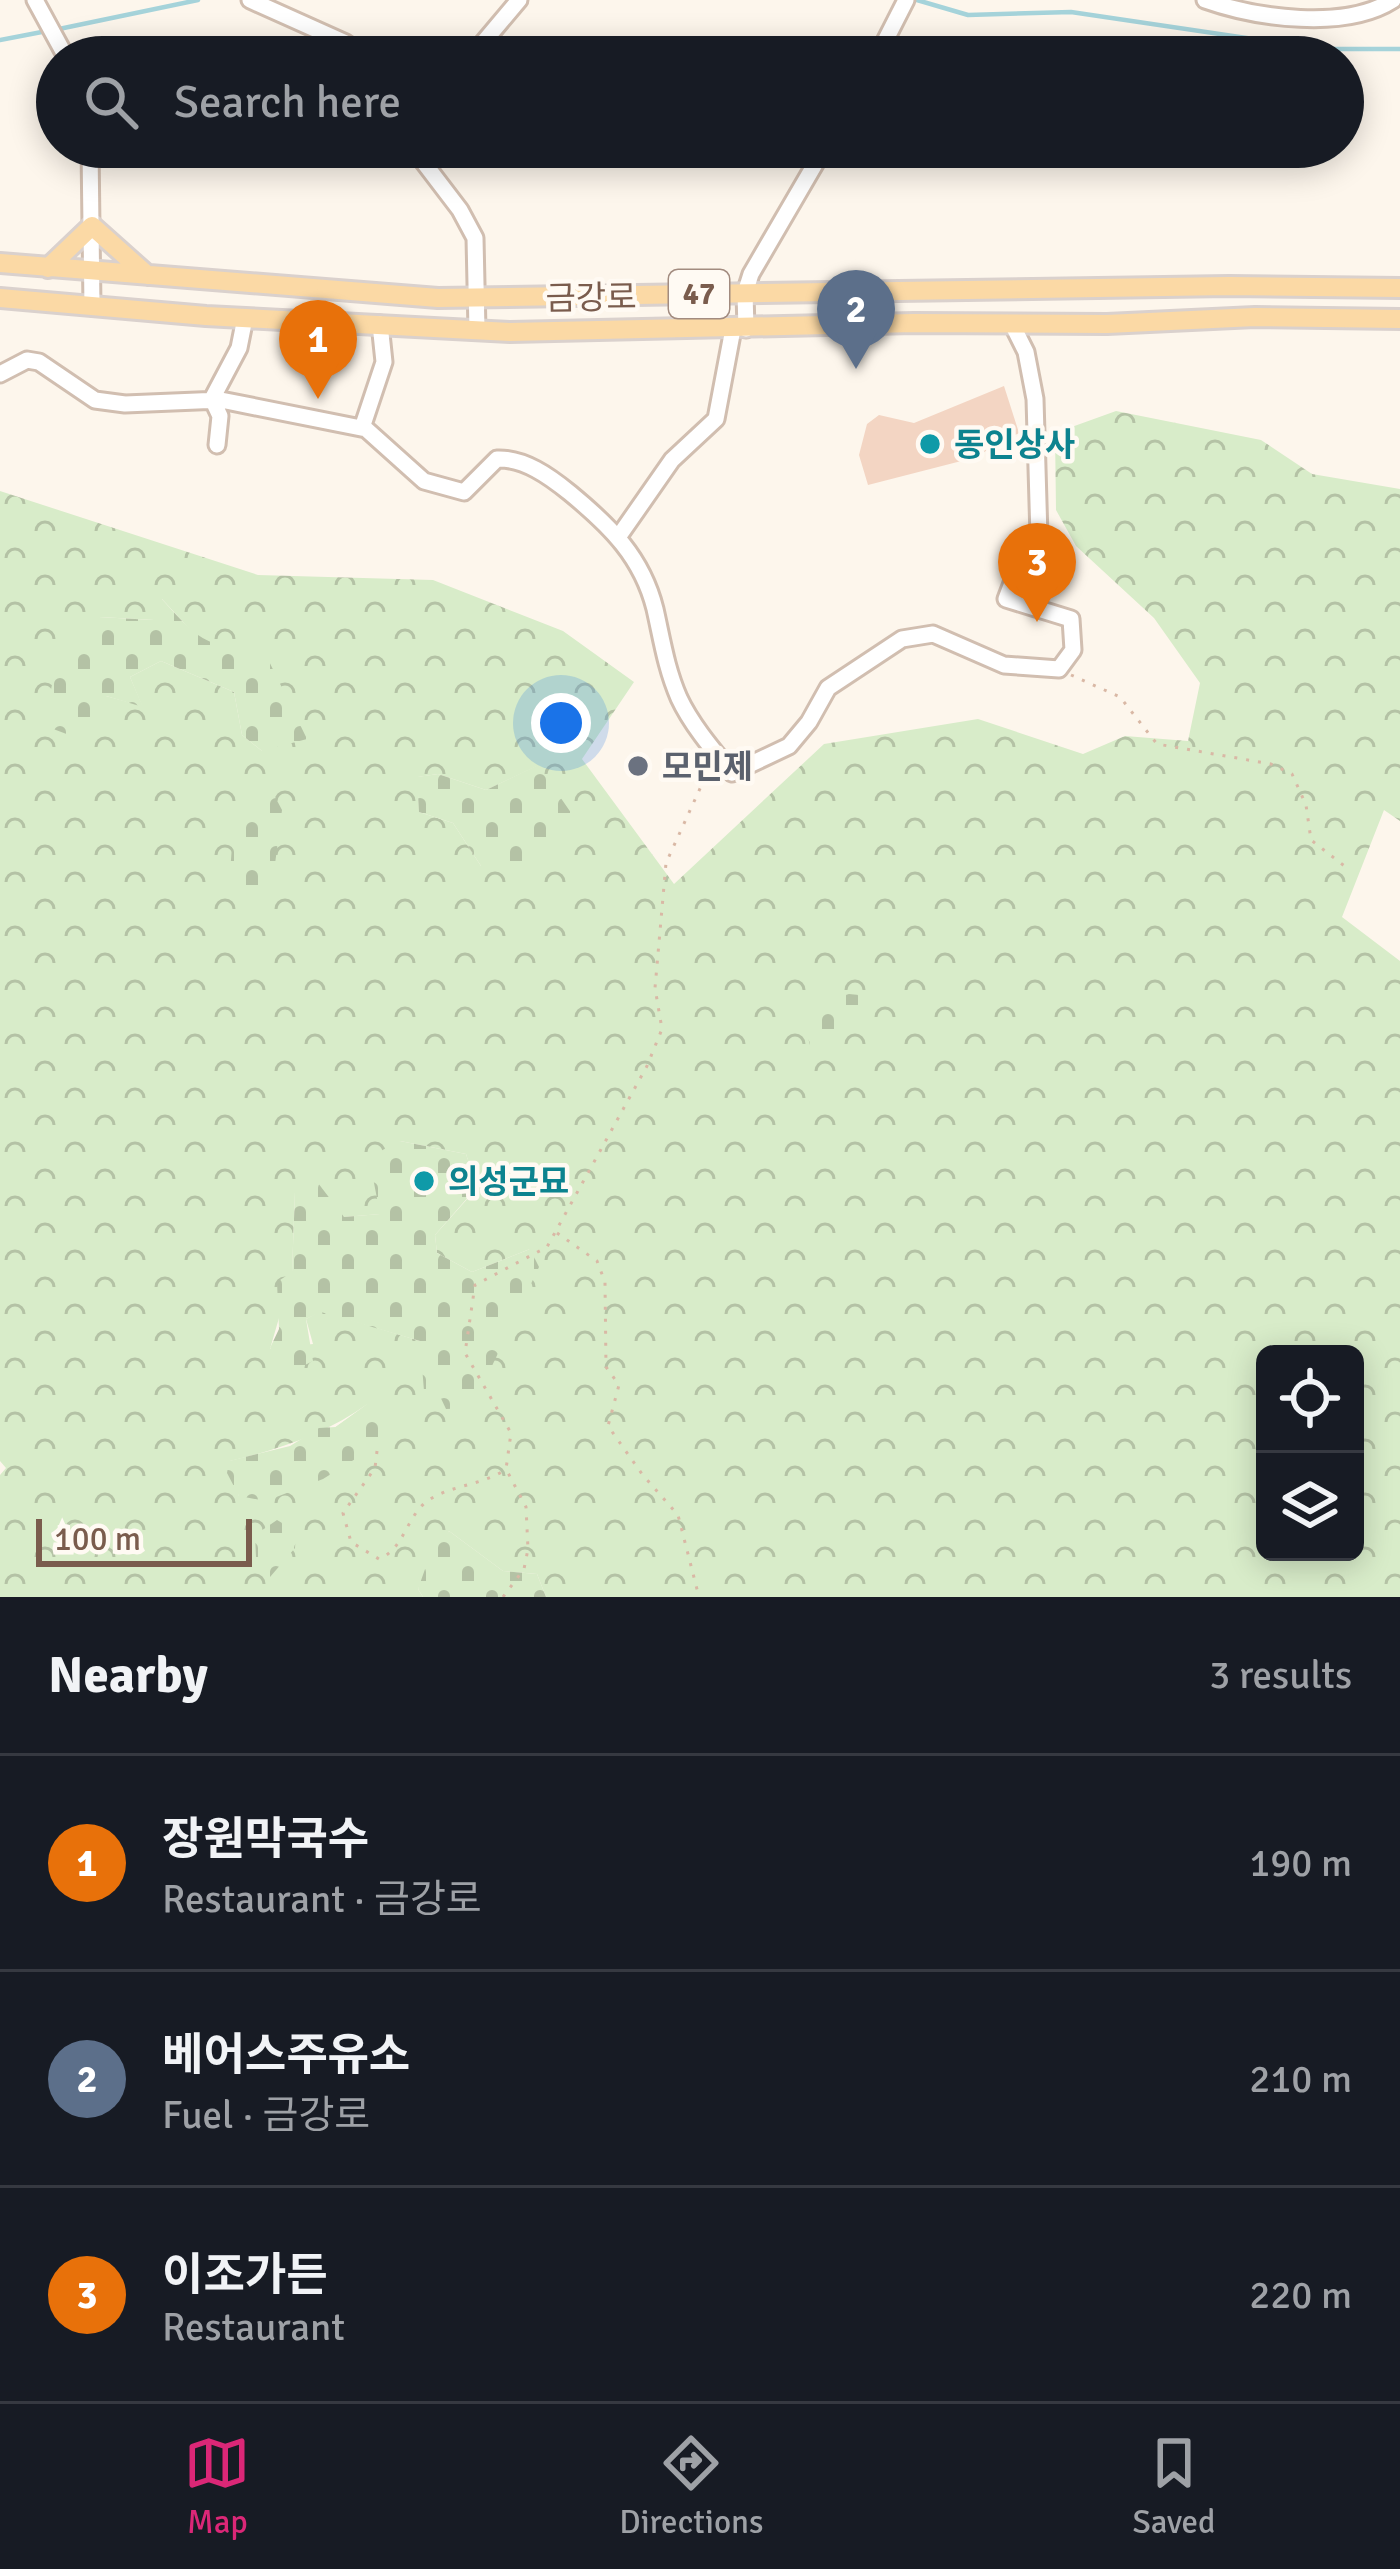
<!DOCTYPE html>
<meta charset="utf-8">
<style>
:root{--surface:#171b24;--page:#242831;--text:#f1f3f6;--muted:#9ea1a6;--line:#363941;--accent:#db2777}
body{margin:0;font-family:Signika,"Noto Sans KR",sans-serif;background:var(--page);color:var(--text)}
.controls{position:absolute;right:36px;bottom:36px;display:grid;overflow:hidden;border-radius:18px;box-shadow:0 6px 30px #0003}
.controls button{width:108px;height:108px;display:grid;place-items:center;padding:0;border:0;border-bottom:3px solid var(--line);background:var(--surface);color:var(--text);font:60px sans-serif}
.scale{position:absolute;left:36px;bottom:30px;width:216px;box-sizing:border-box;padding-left:12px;border:6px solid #7a5c4d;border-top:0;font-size:33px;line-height:42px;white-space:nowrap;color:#7a5c4d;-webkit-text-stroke:9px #fffaf3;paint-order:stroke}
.you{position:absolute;left:561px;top:723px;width:42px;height:42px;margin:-30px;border:9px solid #fff;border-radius:50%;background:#1a73e8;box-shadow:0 0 0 18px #1a73e833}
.badge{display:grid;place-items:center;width:78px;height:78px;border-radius:50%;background:var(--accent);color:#fff;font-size:39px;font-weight:700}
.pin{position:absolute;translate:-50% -99px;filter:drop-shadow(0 3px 6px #0008)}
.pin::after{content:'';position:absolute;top:63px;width:42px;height:36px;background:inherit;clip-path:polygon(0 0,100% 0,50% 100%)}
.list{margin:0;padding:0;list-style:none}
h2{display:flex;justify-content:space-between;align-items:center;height:156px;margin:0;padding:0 48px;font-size:51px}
h2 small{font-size:39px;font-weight:400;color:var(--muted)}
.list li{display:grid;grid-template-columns:78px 1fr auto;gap:36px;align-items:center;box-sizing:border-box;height:216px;padding:0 48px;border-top:3px solid var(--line)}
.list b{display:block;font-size:45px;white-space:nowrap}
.list p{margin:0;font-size:39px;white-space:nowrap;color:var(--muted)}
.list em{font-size:39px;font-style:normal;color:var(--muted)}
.icon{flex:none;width:66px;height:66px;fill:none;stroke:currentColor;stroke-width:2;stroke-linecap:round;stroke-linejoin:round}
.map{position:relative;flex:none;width:1400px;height:1597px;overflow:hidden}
.search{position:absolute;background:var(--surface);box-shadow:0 6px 30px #0003;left:36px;right:36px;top:36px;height:132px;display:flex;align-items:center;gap:30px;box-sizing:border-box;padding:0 42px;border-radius:66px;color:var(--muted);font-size:45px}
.sheet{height:804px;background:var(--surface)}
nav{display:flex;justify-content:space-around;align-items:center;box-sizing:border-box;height:168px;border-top:3px solid var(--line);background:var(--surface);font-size:33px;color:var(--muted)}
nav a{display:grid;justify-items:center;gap:6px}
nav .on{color:var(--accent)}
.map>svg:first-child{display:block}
</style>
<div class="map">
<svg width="1400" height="1597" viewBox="0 0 1400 1597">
<defs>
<pattern id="forest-crowns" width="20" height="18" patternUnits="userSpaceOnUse" patternTransform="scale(3)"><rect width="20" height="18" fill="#d8ecc9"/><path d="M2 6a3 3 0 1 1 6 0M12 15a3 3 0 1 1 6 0" fill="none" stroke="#b4c2a5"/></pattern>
<pattern id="cemetery-stones" width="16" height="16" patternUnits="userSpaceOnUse" patternTransform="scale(3)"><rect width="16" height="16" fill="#d8ecc9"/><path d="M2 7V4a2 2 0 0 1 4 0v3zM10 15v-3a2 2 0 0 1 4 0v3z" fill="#b4c2a5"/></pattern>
</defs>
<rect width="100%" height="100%" fill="#fdf6ec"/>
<path fill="url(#forest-crowns)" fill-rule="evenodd" d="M1116 411 1261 440 1312 474 1400 489V821L1384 810 1342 917 1400 961V1597H546L537 1574 503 1571 449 1531 418 1589 423 1597H0V1475L6 1468 0 1461V491L258 575 433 580 563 631 634 682 582 759 674 884 824 744 978 719 1083 754 1125 736 1188 741 1200 683 1154 618 1076 546 1056 510 1055 433ZM162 599 195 635 223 649 262 751 242 735 234 692 161 661 130 677 142 706 106 696 99 617 154 620ZM537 766 481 866 453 823 419 812 418 777 438 774 486 790ZM400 1141 466 1154 477 1188 435 1235 437 1253 472 1272 530 1249 420 1341 321 1311 306 1319 313 1344 270 1349 292 1273 295 1192 344 1217 381 1214ZM1265 1354H1355V1552H1265ZM369 1403 239 1496 230 1461C281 1449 327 1433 369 1403Z"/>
<path fill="url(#cemetery-stones)" d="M161 598C199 640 205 648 263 649L307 739 262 751 242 735 234 692 161 661 130 677 143 707 106 696 85 741 48 727C50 668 58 656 99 617L153 620Z
M538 765 576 820 528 870 481 866 453 823 419 812 417 777 438 774 486 790Z
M255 790 273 793 282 810 271 895 229 886 232 846Z
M849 994 859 995C862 1031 845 1046 810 1045L803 1019 811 1005Z
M400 1141 466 1154 477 1187 435 1235 437 1253 472 1272 530 1249 539 1267 472 1408 446 1409 438 1392 424 1391 420 1341 321 1312 306 1319 313 1361 295 1370 281 1365 270 1348 279 1329 277 1282 292 1272 295 1192 318 1183 344 1217 380 1214 369 1157Z
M369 1403C389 1410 391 1419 389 1438L323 1479 266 1501 239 1496 227 1473 229 1461 290 1446 319 1428 336 1427Z
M277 1520 296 1531 295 1548 270 1577 256 1557 255 1535Z
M449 1531 503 1571 537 1574 546 1597H423L418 1589 430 1555Z"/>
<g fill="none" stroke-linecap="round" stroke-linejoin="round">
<path stroke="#a5d3da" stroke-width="4.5" d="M917 0 968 15 1071 12 1321 49H1400
M59 29 198 0
M0 40 47 31"/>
</g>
<path fill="#f3d5c3" d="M1004 386 1019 433 973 458 868 485 859 455 867 424 879 415 914 423Z"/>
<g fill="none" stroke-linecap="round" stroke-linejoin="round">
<g stroke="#d1beb0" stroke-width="21">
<path id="minor" d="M35 0 66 57
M250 0 346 43 352 57
M1205 0C1256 18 1345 31 1393 0
M471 57 519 0
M877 57 906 0
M90 147 92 307
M412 147 460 210 475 238 477 330
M746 329 745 293 751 274 825 147
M0 374 27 360 39 362 95 400 125 404 221 400 366 429 424 481 464 492 497 459C524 458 549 476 570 493 610 526 642 557 655 609 662 640 666 668 679 698 691 724 713 750 732 773L789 746 809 722 828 688 902 639 933 634 1004 665 1059 669 1073 650 1071 619 1006 599 1017 570 1039 537 1035 399 1026 352 1012 324
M362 428 384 362 380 324
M217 445 220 416 212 399 239 348 245 318
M619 536 672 460 716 419 733 329"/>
</g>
<g stroke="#dad1cd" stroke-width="24">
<path id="major" d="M0 263 438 298 1229 286 1400 288
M48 268 92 226 147 275
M0 298 206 316 510 332 914 323 1107 324 1255 317 1400 319"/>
</g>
<path stroke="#d9b8a5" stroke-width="3" stroke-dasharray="3 9" stroke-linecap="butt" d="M1071 675 1120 697 1157 744 1271 764 1292 774 1306 805 1311 840 1347 868
M557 1233 597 1261 605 1282 606 1367 619 1385 608 1426 642 1474 678 1515 699 1597
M377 1451 375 1468 343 1513 351 1542 379 1559C404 1549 406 1518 426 1502 449 1485 480 1486 505 1470
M503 1597 524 1569 528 1549 526 1507 506 1469 511 1433 465 1353 475 1285 547 1247 647 1066 662 1029 655 988 666 863 708 771"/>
<use href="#minor" stroke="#fff" stroke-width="15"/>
<use href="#major" stroke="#fbd9a5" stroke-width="18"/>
</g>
<g fill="#0f9aa8" stroke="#fffaf3" stroke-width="4.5">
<circle cx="930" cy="444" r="12"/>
<circle cx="424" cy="1181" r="12"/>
</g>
<circle fill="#6b7280" stroke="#fffaf3" stroke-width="4.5" cx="638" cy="766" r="12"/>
<g text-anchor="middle" stroke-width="9" stroke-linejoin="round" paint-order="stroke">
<rect fill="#fffaf3" stroke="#a28b7f" stroke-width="3" x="669" y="270" width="60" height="48" rx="9"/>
<g font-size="30" font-weight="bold" fill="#7a5c4d">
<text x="699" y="304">47</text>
</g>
<g font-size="33" fill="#7a5c4d" stroke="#fffaf3">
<text transform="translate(591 297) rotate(-1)" y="12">금강로</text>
</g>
<g font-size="33" font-weight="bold" fill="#0d838f" stroke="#fffaf3" text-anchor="start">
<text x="954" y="456">동인상사</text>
<text x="448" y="1193">의성군묘</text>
</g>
<g font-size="33" font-weight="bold" fill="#5b616d" stroke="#fffaf3" text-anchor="start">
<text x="662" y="778">모민제</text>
</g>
</g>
</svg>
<div class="controls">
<button><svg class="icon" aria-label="locate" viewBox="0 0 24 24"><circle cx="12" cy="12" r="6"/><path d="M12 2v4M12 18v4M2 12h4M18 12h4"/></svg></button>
<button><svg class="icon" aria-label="layers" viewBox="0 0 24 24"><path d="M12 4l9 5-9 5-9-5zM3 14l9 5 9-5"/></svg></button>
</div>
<div class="scale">100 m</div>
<div class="you"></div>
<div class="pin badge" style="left:318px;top:399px;background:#e8710a">1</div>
<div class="pin badge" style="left:856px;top:369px;background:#5c6f8a">2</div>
<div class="pin badge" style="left:1037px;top:622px;background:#e8710a">3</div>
<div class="search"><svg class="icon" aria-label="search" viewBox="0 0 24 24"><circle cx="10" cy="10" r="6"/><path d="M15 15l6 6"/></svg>Search here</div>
</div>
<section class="sheet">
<h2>Nearby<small>3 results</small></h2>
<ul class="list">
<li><span class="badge" style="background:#e8710a">1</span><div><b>장원막국수</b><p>Restaurant · 금강로</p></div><em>190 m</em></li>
<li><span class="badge" style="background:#5c6f8a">2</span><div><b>베어스주유소</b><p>Fuel · 금강로</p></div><em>210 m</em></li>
<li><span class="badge" style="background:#e8710a">3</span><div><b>이조가든</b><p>Restaurant</p></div><em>220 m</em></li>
</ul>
</section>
<nav>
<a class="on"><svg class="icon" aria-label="map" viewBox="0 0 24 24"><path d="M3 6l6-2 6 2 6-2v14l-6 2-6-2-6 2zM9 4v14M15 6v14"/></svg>Map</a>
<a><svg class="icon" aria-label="directions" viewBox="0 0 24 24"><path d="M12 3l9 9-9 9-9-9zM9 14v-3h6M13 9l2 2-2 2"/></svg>Directions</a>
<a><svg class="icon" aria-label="saved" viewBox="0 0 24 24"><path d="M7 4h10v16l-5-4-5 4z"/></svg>Saved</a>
</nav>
